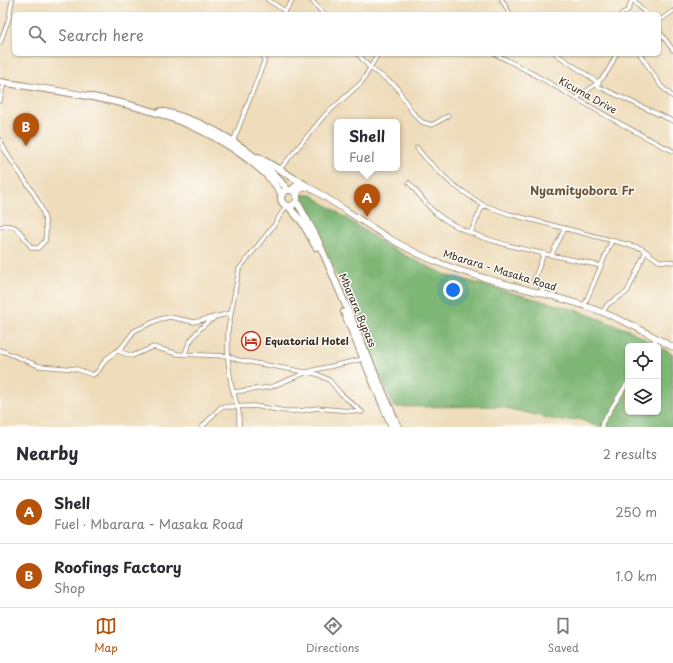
<!DOCTYPE html>
<meta charset="utf-8">
<style>
:root{--surface:#fff;--page:#f7f7f7;--text:#2b2b33;--muted:#7c7c81;--line:#e1e1e2;--accent:#b45309}
body{margin:0;font-family:"Playpen Sans",sans-serif;background:var(--page);color:var(--text)}
.controls{position:absolute;right:12px;bottom:12px;display:grid;overflow:hidden;border-radius:6px;box-shadow:0 1px 3px #0004}
.controls button{width:36px;height:36px;display:grid;place-items:center;padding:0;border:0;border-bottom:1px solid var(--line);background:var(--surface);color:var(--text);font:20px sans-serif}
.you{position:absolute;left:453px;top:290px;width:14px;height:14px;margin:-10px;border:3px solid #fff;border-radius:50%;background:#1a73e8;box-shadow:0 0 0 6px #1a73e833}
.badge{display:grid;place-items:center;width:26px;height:26px;border-radius:50%;background:var(--accent);color:#fff;font-size:13px;font-weight:700}
.pin{position:absolute;translate:-50% -33px;filter:drop-shadow(0 1px 2px #0008)}
.pin::after{content:'';position:absolute;top:21px;width:14px;height:12px;background:inherit;clip-path:polygon(0 0,100% 0,50% 100%)}
.popup{position:absolute;left:334px;top:119px;width:66px;height:52px;box-sizing:border-box;display:grid;place-content:center;border-radius:6px;background:var(--surface);filter:drop-shadow(0 1px 3px #0005);font-size:13px;white-space:nowrap;color:var(--muted)}
.popup b{font-size:15px;color:var(--text)}
.popup::after{content:'';position:absolute;left:50%;top:100%;margin-left:-8px;border:8px solid transparent;border-top-color:var(--surface)}
.list{margin:0;padding:0;list-style:none}
h2{display:flex;justify-content:space-between;align-items:center;height:52px;margin:0;padding:0 16px;font-size:17px}
h2 small{font-size:13px;font-weight:400;color:var(--muted)}
.list li{display:grid;grid-template-columns:26px 1fr auto;gap:12px;align-items:center;box-sizing:border-box;height:64px;padding:0 16px;border-top:1px solid var(--line)}
.list b{display:block;font-size:15px;white-space:nowrap}
.list p{margin:0;font-size:13px;white-space:nowrap;color:var(--muted)}
.list em{font-size:13px;font-style:normal;color:var(--muted)}
.icon{flex:none;width:22px;height:22px;fill:none;stroke:currentColor;stroke-width:2;stroke-linecap:round;stroke-linejoin:round}
.map{position:relative;flex:none;width:673px;height:427px;overflow:hidden}
.search{position:absolute;background:var(--surface);box-shadow:0 1px 3px #0004;left:12px;right:12px;top:12px;height:44px;display:flex;align-items:center;gap:10px;box-sizing:border-box;padding:0 14px;border-radius:6px;color:var(--muted);font-size:15px}
.sheet{height:180px;background:var(--surface)}
nav{display:flex;justify-content:space-around;align-items:center;box-sizing:border-box;height:56px;border-top:1px solid var(--line);background:var(--surface);font-size:11px;color:var(--muted)}
nav a{display:grid;justify-items:center;gap:2px}
nav .on{color:var(--accent)}
.map>svg:first-child{display:block}
</style>
<div class="map">
<svg width="673" height="427" viewBox="0 0 673 427">
<rect width="100%" height="100%" fill="#fdfcf7"/>
<filter id="ink" filterUnits="userSpaceOnUse"><feTurbulence type="fractalNoise" baseFrequency=".025" numOctaves="2"/><feDisplacementMap in="SourceGraphic" scale="8" xChannelSelector="R" yChannelSelector="G"/><feConvolveMatrix kernelMatrix="1 2 1 2 8 2 1 2 1" color-interpolation-filters="sRGB"/></filter>
<filter id="wash" filterUnits="userSpaceOnUse"><feTurbulence type="fractalNoise" baseFrequency=".012" numOctaves="4" result="noise"/><feDisplacementMap in="SourceGraphic" scale="16" xChannelSelector="R" yChannelSelector="G"/><feGaussianBlur stdDeviation="0.9" result="paint"/><feColorMatrix in="noise" values="0 0 0 0 0 0 0 0 0 0 0 0 0 0 0 0 0 1.4 0 .05"/><feComposite in="paint" operator="in"/></filter>
<g filter="url(#wash)">
<rect width="100%" height="100%" fill="#eedcba"/>
<path fill="#7eb674" stroke="#5c7049" d="M302 195H312L390 248 446 275 576 310 631 331 658 346H628V412H658V346L673 354V427H598L579 419 562 421 497 406 394 407Z"/>
</g>
<g filter="url(#ink)">
<g fill="none" stroke-linecap="round" stroke-linejoin="round">
<g stroke="#94836c" stroke-width="5">
<path id="street" d="M268 0 285 11
M311 0 324 14
M502 0 510 14
M634 0 646 14
M283 14 293 0
M621 14 628 10 632 0
M659 21 673 11
M659 31 673 50
M0 43 9 18 12 0
M358 54 370 68 396 86 412 112 422 122 432 125 448 116
M495 54C556 84 612 122 673 151
M556 54 599 83
M640 54 661 86 673 97
M595 85 673 121
M577 98C597 84 607 78 616 54
M0 101 4 82
M0 140C14 175 53 201 45 241L38 248H32C22 237 18 220 0 227
M233 142 264 62V54
M417 148 426 159 452 184 483 205 509 214 641 248 659 261 673 262
M280 169 324 116 362 82 378 54
M409 183C419 193 426 206 438 215 478 245 552 254 601 266
M471 232 483 205
M552 254 565 228
M543 294 542 288 534 280 544 253
M584 306 612 240
M602 313 608 304 627 292 646 251
M651 346 656 338
M0 350 39 366 76 369 93 375 98 371 106 359 122 347 134 331 160 319 170 317 194 322 231 313
M118 351 132 356 153 347 178 354 228 356 238 360 317 374 329 380 340 393 362 412
M185 354C188 341 201 325 213 319
M234 392 271 387 310 371 363 359
M202 427 221 407 254 406 286 411H300L317 408 362 412
M239 427V412L231 384 228 360V330L239 269 275 224 286 206
M602 427V423L628 382"/>
</g>
<g stroke="#94836c" stroke-width="7">
<path id="primary" d="M291 190 298 184H304C347 209 386 241 432 260 480 280 532 289 582 305 614 315 644 331 673 347
M297 195 300 189 308 187"/>
</g>
<g stroke="#94836c" stroke-width="8">
<path id="highway" d="M0 82C86 96 178 104 249 160 261 170 274 180 282 195
M161 111C210 122 256 151 288 190
M258 157 304 184
M281 198a8 8 0 1 1 16 0a8 8 0 1 1-16 0Z
M297 202 316 236 398 427
M288 206 302 222 316 247
M344 312 392 427"/>
</g>
<use href="#street" stroke="#fff" stroke-width="3.5"/>
<use href="#primary" stroke="#fff" stroke-width="5.5"/>
<use href="#highway" stroke="#fff" stroke-width="6"/>
</g>
</g>
<defs>
<g id="hotel-ring" transform="scale(1)"><circle r="9.5" fill="#fdfcf7" stroke="#c8321e" stroke-width="1.5"/><path d="M-6-4.5h1.5V1H6V5H4.5V3h-9V5H-6ZM-4 0a1.8 1.8 0 1 1 3.6 0ZM.5 0V-2.5h3Q6-2.5 6 0Z" fill="#c8321e"/></g>
</defs>
<g fill-rule="evenodd">
<use href="#hotel-ring" x="251" y="341"/>
</g>
<g text-anchor="middle" stroke-width="3" stroke-linejoin="round" paint-order="stroke">
<g font-size="10" fill="#3b2a1e" stroke="#fdfcf7">
<text transform="translate(588 95) rotate(29)" y="4">Kicuma Drive</text>
<text transform="translate(500 270) rotate(17)" y="4">Mbarara - Masaka Road</text>
<text transform="translate(358 310) rotate(67)" y="4">Mbarara Bypass</text>
</g>
<g font-size="10" font-weight="bold" fill="#3b2a1e" stroke="#fdfcf7" text-anchor="start">
<text x="265" y="345">Equatorial Hotel</text>
</g>
<g font-size="12" font-weight="bold" fill="#70563f" stroke="#fdfcf7">
<text x="582" y="195">Nyamityobora Fr</text>
</g>
</g>
</svg>
<div class="controls">
<button><svg class="icon" aria-label="locate" viewBox="0 0 24 24"><circle cx="12" cy="12" r="6"/><path d="M12 2v4M12 18v4M2 12h4M18 12h4"/></svg></button>
<button><svg class="icon" aria-label="layers" viewBox="0 0 24 24"><path d="M12 4l9 5-9 5-9-5zM3 14l9 5 9-5"/></svg></button>
</div>
<div class="you"></div>
<div class="pin badge" style="left:367px;top:217px">A</div>
<div class="popup"><b>Shell</b>Fuel</div>
<div class="pin badge" style="left:26px;top:146px">B</div>
<div class="search"><svg class="icon" aria-label="search" viewBox="0 0 24 24"><circle cx="10" cy="10" r="6"/><path d="M15 15l6 6"/></svg>Search here</div>
</div>
<section class="sheet">
<h2>Nearby<small>2 results</small></h2>
<ul class="list">
<li><span class="badge">A</span><div><b>Shell</b><p>Fuel · Mbarara - Masaka Road</p></div><em>250 m</em></li>
<li><span class="badge">B</span><div><b>Roofings Factory</b><p>Shop</p></div><em>1.0 km</em></li>
</ul>
</section>
<nav>
<a class="on"><svg class="icon" aria-label="map" viewBox="0 0 24 24"><path d="M3 6l6-2 6 2 6-2v14l-6 2-6-2-6 2zM9 4v14M15 6v14"/></svg>Map</a>
<a><svg class="icon" aria-label="directions" viewBox="0 0 24 24"><path d="M12 3l9 9-9 9-9-9zM9 14v-3h6M13 9l2 2-2 2"/></svg>Directions</a>
<a><svg class="icon" aria-label="saved" viewBox="0 0 24 24"><path d="M7 4h10v16l-5-4-5 4z"/></svg>Saved</a>
</nav>
